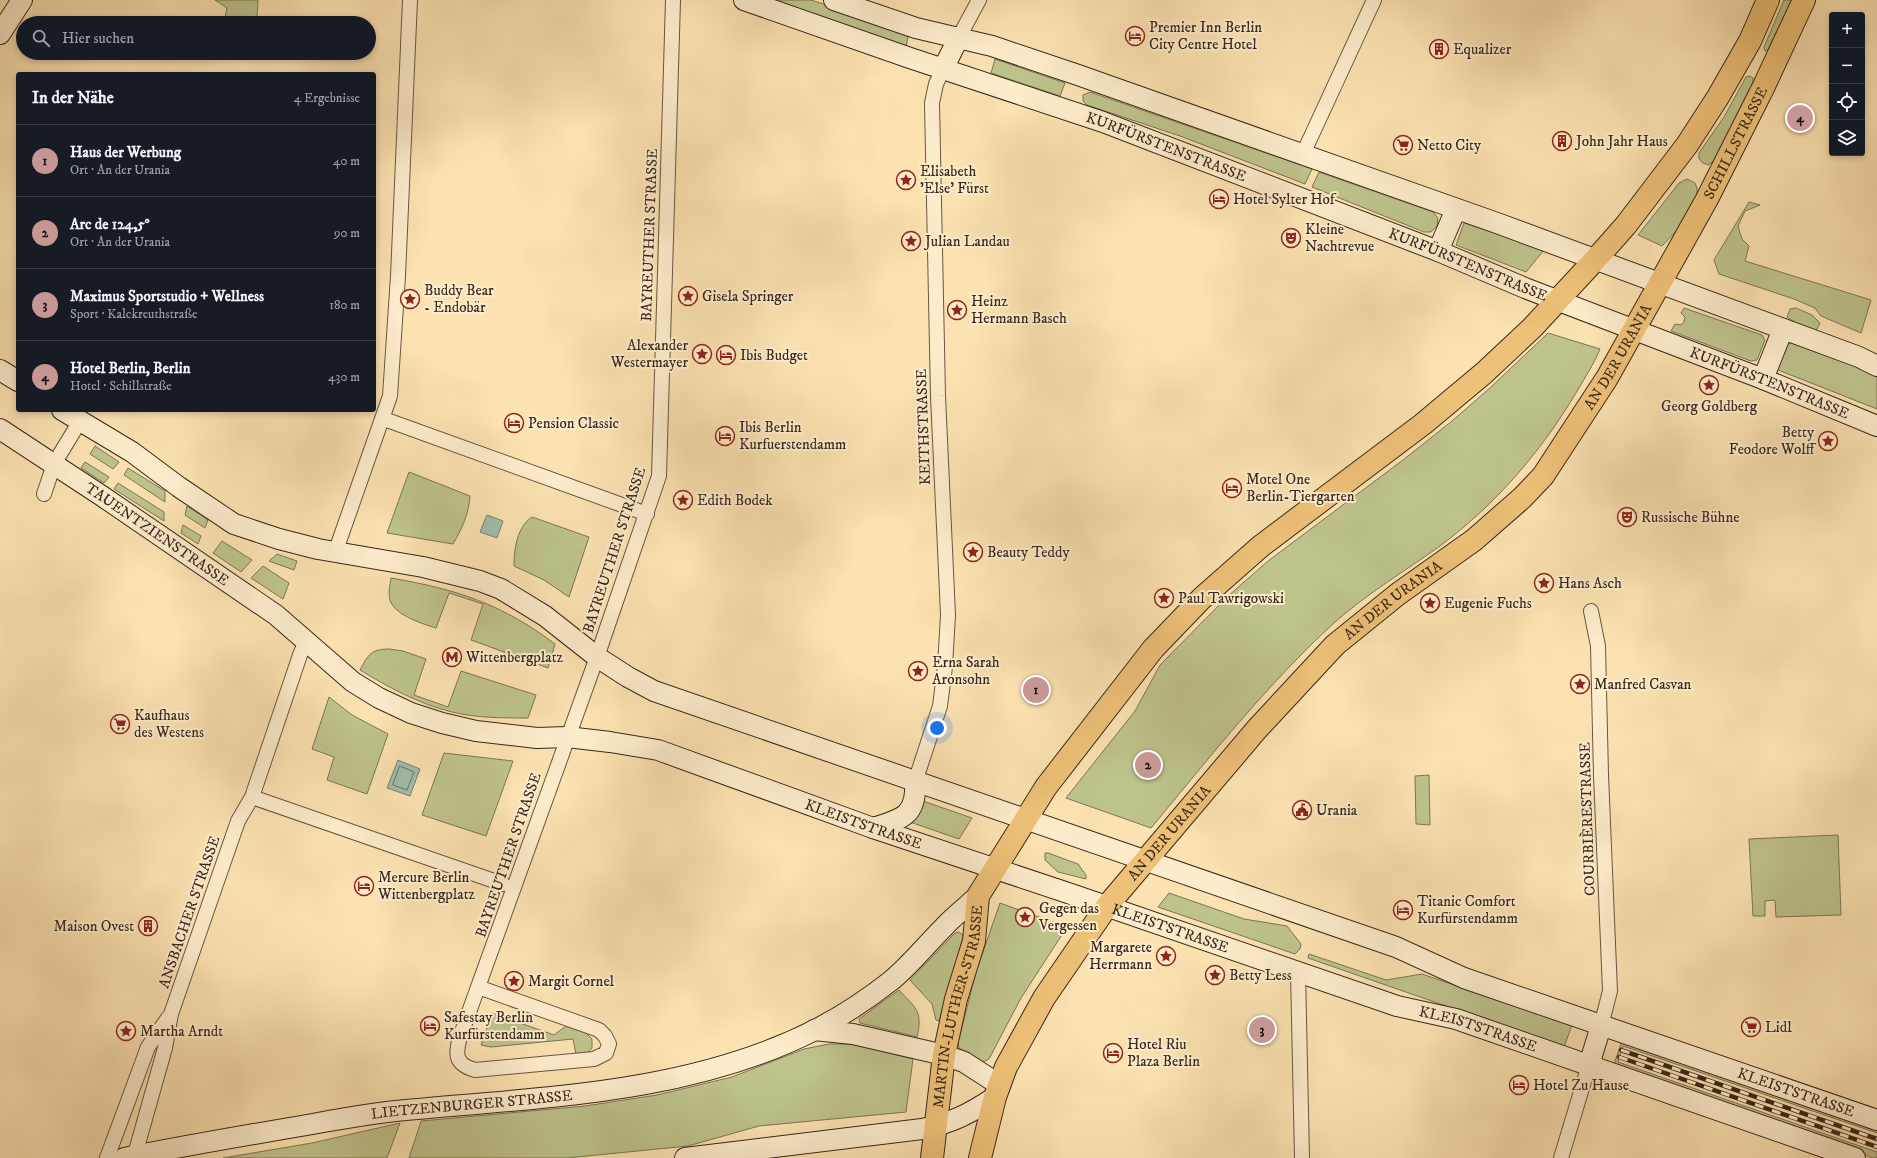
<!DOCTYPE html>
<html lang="de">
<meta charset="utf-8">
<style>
:root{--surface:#171b24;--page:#242831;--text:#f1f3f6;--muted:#9ea1a6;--line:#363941;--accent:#c59692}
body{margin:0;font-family:"IM FELL DW Pica",serif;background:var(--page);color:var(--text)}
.controls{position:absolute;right:12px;top:12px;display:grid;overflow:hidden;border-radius:4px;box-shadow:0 2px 6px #0003}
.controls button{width:36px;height:36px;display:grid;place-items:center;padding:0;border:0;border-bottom:1px solid var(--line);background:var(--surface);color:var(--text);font:20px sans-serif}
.you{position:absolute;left:937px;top:728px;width:14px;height:14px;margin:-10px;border:3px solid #fff;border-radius:50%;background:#1a73e8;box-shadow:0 0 0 6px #1a73e833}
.badge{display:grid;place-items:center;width:26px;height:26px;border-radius:50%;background:var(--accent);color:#111;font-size:13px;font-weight:700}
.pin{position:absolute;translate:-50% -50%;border:2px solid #fff;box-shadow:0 1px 4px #0006}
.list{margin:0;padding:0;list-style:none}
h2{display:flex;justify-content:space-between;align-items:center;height:52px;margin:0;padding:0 16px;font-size:17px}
h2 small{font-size:13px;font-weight:400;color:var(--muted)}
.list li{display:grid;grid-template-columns:26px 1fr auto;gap:12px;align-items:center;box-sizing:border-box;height:72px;padding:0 16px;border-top:1px solid var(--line)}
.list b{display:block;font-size:15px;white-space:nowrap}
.list p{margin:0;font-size:13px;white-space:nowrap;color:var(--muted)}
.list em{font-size:13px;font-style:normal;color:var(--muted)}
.icon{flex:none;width:22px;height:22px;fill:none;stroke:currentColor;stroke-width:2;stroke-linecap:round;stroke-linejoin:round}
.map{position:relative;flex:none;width:1877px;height:1158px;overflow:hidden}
.search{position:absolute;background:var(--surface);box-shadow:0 2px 6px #0003;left:16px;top:16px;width:360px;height:44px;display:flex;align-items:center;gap:10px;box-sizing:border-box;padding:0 14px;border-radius:22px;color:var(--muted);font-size:15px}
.panel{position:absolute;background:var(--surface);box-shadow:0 2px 6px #0003;left:16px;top:72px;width:360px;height:340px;border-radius:4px}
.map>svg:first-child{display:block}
</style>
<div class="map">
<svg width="1877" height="1158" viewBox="0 0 1877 1158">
<rect width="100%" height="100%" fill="#fce2b1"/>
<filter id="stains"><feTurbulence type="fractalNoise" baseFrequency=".005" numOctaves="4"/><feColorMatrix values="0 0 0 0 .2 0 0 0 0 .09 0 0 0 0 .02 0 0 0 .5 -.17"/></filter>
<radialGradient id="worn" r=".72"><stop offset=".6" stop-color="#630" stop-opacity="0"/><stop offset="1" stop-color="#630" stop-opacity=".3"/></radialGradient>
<path fill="#bec38c" stroke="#7c7554" d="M215 0H258L257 17 278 19V21L246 19 245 23H222L225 18 227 8Z
M766 0H811L909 32 906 47Z
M1784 0H1792L1768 50 1765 51 1764 47Z
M995 59 1065 83 1060 96 991 73Z
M1750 76 1753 78V83L1714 161 1708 165 1703 163 1699 159V153L1724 117 1746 77Z
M1090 92 1312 169 1305 184 1180 136 1087 105 1083 101V95Z
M1319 172 1433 212 1438 218 1437 226 1431 232H1424L1312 187Z
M1687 179 1695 183 1697 188V194L1678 229 1662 246 1638 235 1679 183Z
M1749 202 1760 205 1745 211 1738 226 1742 239 1749 246 1745 261 1871 300 1861 333 1821 316 1815 308 1794 299 1719 274 1714 260Z
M1464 223 1544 250 1526 272 1456 245Z
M1684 308 1762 335 1765 340 1757 360 1751 361 1671 331 1675 324 1681 325 1684 322 1685 317 1681 313Z
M1796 308 1812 315 1820 323 1817 329 1814 331 1799 325 1787 317 1790 309Z
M1548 333 1600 349C1594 364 1584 379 1576 393 1540 453 1496 504 1440 546 1405 571 1368 593 1335 622 1267 684 1210 757 1151 828L1066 798 1135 711 1160 665 1227 597 1268 561 1403 460 1452 421 1491 387Z
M1791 343 1811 346 1877 375V409L1778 370 1777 368 1787 344Z
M95 446 119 462 113 469 90 454Z
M85 462 109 477 104 483 81 468Z
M128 468 165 491V502L124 475Z
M409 472 470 496C469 513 462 529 453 544L387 533Z
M118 483 164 512V521L114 489Z
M187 506 208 520 205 528 185 515Z
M532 517 589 537 569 597 544 580 514 566C514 549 517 527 532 517Z
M183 525 201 536 198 544 181 533Z
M222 541 252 560 241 572 213 553Z
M277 554 297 561 294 570 269 561Z
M263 566 289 583 283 599 251 578Z
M391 578C456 589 502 604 555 644L548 668 471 640 483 604 449 593 436 628C423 624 394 615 390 600 388 593 390 585 391 578Z
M389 649 403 651 426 659 414 695 448 707 461 671 536 695 528 718C502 718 476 718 452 712 419 704 388 687 360 670 368 655 371 649 389 649Z
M329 697 352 715 388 734 367 794 327 780 334 757 312 749Z
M444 753 513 761 486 836 422 815Z
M1429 775 1430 825 1416 824 1415 776Z
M923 801 972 818 959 839 910 822Z
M1838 835 1841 915 1776 917 1775 900 1765 901V916H1753L1749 839Z
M1045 853H1048L1078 864 1086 875V879L1058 872 1045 860Z
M1169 893 1244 919 1287 926 1301 944 1300 949 1295 954 1158 907Z
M1000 903 1067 927 1021 998 989 1059 983 1062 959 1048 958 1043 976 972Z
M959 932 963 935V938L939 1021 936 1020 932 1004 910 980 955 933Z
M1309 954 1386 980 1422 974 1572 1025 1564 1047 1308 958Z
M899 990C916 1009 923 1010 917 1037L860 1023 859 1019Z
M492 1013 554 1035 566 1026 585 1032 592 1039V1048L586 1055 576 1054 573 1039 491 1047 481 1045Z
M1622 1041 1877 1129V1133L1623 1046 1618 1062 1877 1152V1158H1872L1844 1145 1614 1064Z
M829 1044H851L913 1059 906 1112 759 1126 688 1146 567 1158H409L421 1121 585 1106 657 1095 732 1077 804 1049Z
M400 1123 387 1158H223L312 1143Z"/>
<path fill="#9fbeac" stroke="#768272" d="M487 515 503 521 497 538 480 532Z
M398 760 420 769 410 796 387 788Z"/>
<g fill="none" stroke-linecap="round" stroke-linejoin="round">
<path stroke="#6c7264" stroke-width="1" d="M400 766 414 772 407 790 393 785Z"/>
<g stroke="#6a5640" stroke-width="16">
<path id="street" d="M959 37 979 0
M1303 154 1374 0
M384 419 647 514
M44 494 54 464 80 421
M335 553 390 396 398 276 410 0
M1591 611 1598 646 1601 775 1610 991 1601 1026
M915 782 940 706 945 667 948 615 938 396 932 103 936 84 943 69
M252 797 503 884
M1298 972 1302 1158
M478 987 599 1030 605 1036 609 1044 606 1053 594 1059 475 1070C455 1064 455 1055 460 1037L597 657 659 476 673 0
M107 1158 148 1047 168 1018
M134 1158 165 1048 171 1014 238 821 252 797 300 655 306 641
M1561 1158 1589 1065"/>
</g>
<g stroke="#39271b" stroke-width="22">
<g id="secondary">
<path id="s1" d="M744 0 910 58 1103 122 1438 251 1525 288 1763 379 1877 426"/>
<path d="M834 0 916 28 992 46 1078 75 1497 223 1859 357 1877 366"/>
<path d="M0 34 22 0"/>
<path d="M943 69 959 37"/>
<path d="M1438 251 1456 209"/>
<path d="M0 370 18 381"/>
<path d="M1763 379 1783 329"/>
<path id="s2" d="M62 410 132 452 179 487 234 524 279 539 318 549 423 567 480 581 501 589 545 616 597 657 628 677 654 691 1396 947 1464 978 1877 1120"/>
<path id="s3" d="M0 429 102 496 276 615 353 682 379 698 411 713 442 723 476 731 537 738 567 737 610 742 658 750 873 828 1071 894 1397 1006 1456 1019 1855 1158"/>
<path d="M873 828C902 819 917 816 915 782"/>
<path d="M814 1030 853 1034 944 1055 964 1062 998 1084"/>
<path d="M1589 1065 1601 1026"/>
<path id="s4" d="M124 1158C183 1146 242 1136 301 1126 335 1120 370 1113 406 1110 543 1097 689 1094 815 1030 842 1016 868 999 892 980 911 964 926 945 944 927 954 916 967 906 978 896"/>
<path d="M685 1158 922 1129C952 1123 969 1114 995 1097"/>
</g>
</g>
<g stroke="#39271b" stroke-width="24">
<g id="primary">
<path id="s5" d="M932 1158 944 1055 956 999 974 941 978 896 1046 787 1153 649 1202 598 1261 546 1423 424 1484 373 1532 328 1604 250 1626 225 1687 145 1718 97 1750 41 1768 0"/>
<path id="s6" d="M980 1158 995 1097 1006 1067 1044 998 1107 906 1257 729 1335 645 1398 594 1474 540 1522 498 1543 476 1607 378 1707 199 1763 88 1804 0"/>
</g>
</g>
<use href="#street" stroke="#fdeccc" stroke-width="14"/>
<use href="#secondary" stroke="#fdeccc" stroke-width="20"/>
<use href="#primary" stroke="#eec178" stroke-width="22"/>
<g stroke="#39271b" stroke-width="4.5">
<path id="rail" d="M1621 1050 1877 1139
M1619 1057 1877 1147"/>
</g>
<use href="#rail" stroke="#fdeccc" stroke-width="3" stroke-dasharray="9" stroke-linecap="butt"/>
</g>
<defs>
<g id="hotel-ring" transform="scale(1)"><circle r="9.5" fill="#fdeccc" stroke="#8f2418" stroke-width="1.5"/><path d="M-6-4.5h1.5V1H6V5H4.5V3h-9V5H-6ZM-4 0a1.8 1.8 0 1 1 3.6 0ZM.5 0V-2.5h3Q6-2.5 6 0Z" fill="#8f2418"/></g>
<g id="building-ring" transform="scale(1)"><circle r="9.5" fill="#fdeccc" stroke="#8f2418" stroke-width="1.5"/><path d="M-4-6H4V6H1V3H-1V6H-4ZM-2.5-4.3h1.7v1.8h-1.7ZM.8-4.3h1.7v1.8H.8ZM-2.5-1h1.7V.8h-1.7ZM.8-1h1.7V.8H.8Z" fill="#8f2418"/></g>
<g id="supermarket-ring" transform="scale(1)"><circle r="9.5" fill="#fdeccc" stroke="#8f2418" stroke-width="1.5"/><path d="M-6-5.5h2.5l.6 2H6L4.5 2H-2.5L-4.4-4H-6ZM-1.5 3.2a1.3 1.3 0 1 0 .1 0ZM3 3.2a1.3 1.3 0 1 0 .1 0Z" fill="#8f2418"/></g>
<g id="sight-ring" transform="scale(1)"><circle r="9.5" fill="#fdeccc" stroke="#8f2418" stroke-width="1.5"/><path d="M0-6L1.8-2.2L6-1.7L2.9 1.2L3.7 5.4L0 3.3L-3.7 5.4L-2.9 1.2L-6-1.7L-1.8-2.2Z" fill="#8f2418"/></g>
<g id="theatre-ring" transform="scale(1)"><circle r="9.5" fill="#fdeccc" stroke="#8f2418" stroke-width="1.5"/><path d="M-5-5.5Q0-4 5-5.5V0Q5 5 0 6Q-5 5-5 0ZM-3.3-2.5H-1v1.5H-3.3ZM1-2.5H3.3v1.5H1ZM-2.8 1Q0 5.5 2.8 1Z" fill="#8f2418"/></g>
<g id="metro-ring" transform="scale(1)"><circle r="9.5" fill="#fdeccc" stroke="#8f2418" stroke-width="1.5"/><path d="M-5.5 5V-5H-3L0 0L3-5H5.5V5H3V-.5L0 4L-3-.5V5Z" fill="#8f2418"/></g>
<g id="civic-ring" transform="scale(1)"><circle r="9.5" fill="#fdeccc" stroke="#8f2418" stroke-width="1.5"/><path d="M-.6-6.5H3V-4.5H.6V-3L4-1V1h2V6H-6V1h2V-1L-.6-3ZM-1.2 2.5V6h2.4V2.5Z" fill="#8f2418"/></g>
</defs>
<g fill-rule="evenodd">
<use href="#hotel-ring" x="1135" y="36"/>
<use href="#building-ring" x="1439" y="49"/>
<use href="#building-ring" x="1562" y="141"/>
<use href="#supermarket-ring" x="1403" y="145"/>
<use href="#sight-ring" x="906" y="180"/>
<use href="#hotel-ring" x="1219" y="199"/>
<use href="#theatre-ring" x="1291" y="238"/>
<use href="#sight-ring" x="911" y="241"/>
<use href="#sight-ring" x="688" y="296"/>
<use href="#sight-ring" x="410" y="299"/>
<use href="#sight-ring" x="957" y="310"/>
<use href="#sight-ring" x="702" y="354"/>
<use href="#hotel-ring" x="726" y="355"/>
<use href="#sight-ring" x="1709" y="385"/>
<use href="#hotel-ring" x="514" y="423"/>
<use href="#hotel-ring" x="725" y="436"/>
<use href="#sight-ring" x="1828" y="441"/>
<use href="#hotel-ring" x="1232" y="488"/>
<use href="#sight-ring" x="683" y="500"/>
<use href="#theatre-ring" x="1627" y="517"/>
<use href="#sight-ring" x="973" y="552"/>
<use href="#sight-ring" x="1544" y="583"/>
<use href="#sight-ring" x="1164" y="598"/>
<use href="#sight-ring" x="1430" y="603"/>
<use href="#metro-ring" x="452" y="657"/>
<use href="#sight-ring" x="918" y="671"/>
<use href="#sight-ring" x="1580" y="684"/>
<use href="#supermarket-ring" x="120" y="724"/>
<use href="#civic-ring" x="1302" y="810"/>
<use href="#hotel-ring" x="364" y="886"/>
<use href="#hotel-ring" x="1403" y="910"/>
<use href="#sight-ring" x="1025" y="917"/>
<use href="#building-ring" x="148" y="926"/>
<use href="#sight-ring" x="1166" y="956"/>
<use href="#sight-ring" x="1215" y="975"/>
<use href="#sight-ring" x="514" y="981"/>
<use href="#hotel-ring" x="430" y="1026"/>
<use href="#supermarket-ring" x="1751" y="1027"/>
<use href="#sight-ring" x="126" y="1031"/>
<use href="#hotel-ring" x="1113" y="1053"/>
<use href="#hotel-ring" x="1519" y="1085"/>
</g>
<g text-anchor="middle" stroke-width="4" stroke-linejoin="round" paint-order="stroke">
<g font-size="15" fill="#39271b" stroke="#fdeccc" text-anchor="start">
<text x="1149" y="32">Premier Inn Berlin<tspan x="1149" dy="17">City Centre Hotel</tspan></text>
<text x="1453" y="54">Equalizer</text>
<text x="1576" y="146">John Jahr Haus</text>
<text x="1417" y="150">Netto City</text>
<text x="920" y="176">Elisabeth<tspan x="920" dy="17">'Else' Fürst</tspan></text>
<text x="1233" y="204">Hotel Sylter Hof</text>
<text x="1305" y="234">Kleine<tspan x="1305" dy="17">Nachtrevue</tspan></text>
<text x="925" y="246">Julian Landau</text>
<text x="424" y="295">Buddy Bear<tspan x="424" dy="17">- Endobär</tspan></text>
<text x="702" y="301">Gisela Springer</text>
<text x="971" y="306">Heinz<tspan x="971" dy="17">Hermann Basch</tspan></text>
<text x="688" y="350" text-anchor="end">Alexander<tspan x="688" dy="17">Westermayer</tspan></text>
<text x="740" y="360">Ibis Budget</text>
<text x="1709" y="411" text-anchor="middle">Georg Goldberg</text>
<text x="528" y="428">Pension Classic</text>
<text x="739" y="432">Ibis Berlin<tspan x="739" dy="17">Kurfuerstendamm</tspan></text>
<text x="1814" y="437" text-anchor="end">Betty<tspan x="1814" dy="17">Feodore Wolff</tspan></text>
<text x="1246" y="484">Motel One<tspan x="1246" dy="17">Berlin-Tiergarten</tspan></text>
<text x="697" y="505">Edith Bodek</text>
<text x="1641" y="522">Russische Bühne</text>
<text x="987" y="557">Beauty Teddy</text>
<text x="1558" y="588">Hans Asch</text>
<text x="1178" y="603">Paul Tawrigowski</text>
<text x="1444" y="608">Eugenie Fuchs</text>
<text x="466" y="662">Wittenbergplatz</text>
<text x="932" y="667">Erna Sarah<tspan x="932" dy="17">Aronsohn</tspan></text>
<text x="1594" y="689">Manfred Casvan</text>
<text x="134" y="720">Kaufhaus<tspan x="134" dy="17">des Westens</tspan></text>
<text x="1316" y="815">Urania</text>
<text x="378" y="882">Mercure Berlin<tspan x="378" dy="17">Wittenbergplatz</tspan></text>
<text x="1417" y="906">Titanic Comfort<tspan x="1417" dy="17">Kurfürstendamm</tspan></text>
<text x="1039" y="913">Gegen das<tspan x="1039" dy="17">Vergessen</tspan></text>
<text x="134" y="931" text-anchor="end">Maison Ovest</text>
<text x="1152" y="952" text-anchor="end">Margarete<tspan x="1152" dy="17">Herrmann</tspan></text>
<text x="1229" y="980">Betty Less</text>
<text x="528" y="986">Margit Cornel</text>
<text x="444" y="1022">Safestay Berlin<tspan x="444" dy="17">Kurfürstendamm</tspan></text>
<text x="1765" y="1032">Lidl</text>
<text x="140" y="1036">Martha Arndt</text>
<text x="1127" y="1049">Hotel Riu<tspan x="1127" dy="17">Plaza Berlin</tspan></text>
<text x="1533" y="1090">Hotel Zu Hause</text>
</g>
<g font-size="15" fill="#39271b" stroke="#fdeccc">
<text dy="5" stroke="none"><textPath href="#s6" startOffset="1285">SCHILLSTRASSE</textPath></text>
<text dy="5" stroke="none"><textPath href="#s1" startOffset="447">KURFÜRSTENSTRASSE</textPath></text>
<text transform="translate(649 235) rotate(-88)" y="5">BAYREUTHER STRASSE</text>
<text dy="5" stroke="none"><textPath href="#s1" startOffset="771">KURFÜRSTENSTRASSE</textPath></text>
<text dy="5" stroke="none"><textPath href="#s6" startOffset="1041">AN DER URANIA</textPath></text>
<text dy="5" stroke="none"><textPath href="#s1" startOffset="1095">KURFÜRSTENSTRASSE</textPath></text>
<text transform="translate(923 427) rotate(-92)" y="5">KEITHSTRASSE</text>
<text dy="5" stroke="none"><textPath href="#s3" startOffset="189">TAUENTZIENSTRASSE</textPath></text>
<text transform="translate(614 550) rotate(-72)" y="5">BAYREUTHER STRASSE</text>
<text dy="5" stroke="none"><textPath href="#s6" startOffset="705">AN DER URANIA</textPath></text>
<text transform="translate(1587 819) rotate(-92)" y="5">COURBIÈRESTRASSE</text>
<text dy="5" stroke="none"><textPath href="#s3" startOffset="970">KLEISTSTRASSE</textPath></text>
<text dy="5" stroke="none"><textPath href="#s6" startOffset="381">AN DER URANIA</textPath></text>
<text transform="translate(508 855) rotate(-71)" y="5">BAYREUTHER STRASSE</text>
<text transform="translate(189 912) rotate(-71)" y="5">ANSBACHER STRASSE</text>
<text dy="5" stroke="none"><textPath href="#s3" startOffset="1294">KLEISTSTRASSE</textPath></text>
<text dy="5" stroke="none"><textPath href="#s5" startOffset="154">MARTIN-LUTHER-STRASSE</textPath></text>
<text dy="5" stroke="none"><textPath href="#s3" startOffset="1618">KLEISTSTRASSE</textPath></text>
<text dy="5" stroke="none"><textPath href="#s2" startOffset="1877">KLEISTSTRASSE</textPath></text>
<text dy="5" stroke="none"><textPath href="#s4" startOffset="352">LIETZENBURGER STRASSE</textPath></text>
</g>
</g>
<rect width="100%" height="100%" filter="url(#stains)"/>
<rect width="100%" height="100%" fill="url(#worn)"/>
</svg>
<div class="controls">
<button>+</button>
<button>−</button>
<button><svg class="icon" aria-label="locate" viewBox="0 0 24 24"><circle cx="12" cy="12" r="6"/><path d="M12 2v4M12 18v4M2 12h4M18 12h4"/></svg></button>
<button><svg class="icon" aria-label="layers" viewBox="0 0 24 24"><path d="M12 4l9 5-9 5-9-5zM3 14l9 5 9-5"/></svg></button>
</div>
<div class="you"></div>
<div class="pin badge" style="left:1036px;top:690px">1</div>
<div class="pin badge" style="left:1148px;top:765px">2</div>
<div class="pin badge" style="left:1262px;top:1030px">3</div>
<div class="pin badge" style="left:1800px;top:118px">4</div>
<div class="search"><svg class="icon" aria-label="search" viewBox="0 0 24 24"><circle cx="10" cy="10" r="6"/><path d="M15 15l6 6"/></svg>Hier suchen</div>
<section class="panel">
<h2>In der Nähe<small>4 Ergebnisse</small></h2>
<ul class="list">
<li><span class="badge">1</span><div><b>Haus der Werbung</b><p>Ort · An der Urania</p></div><em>40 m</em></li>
<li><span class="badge">2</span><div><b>Arc de 124,5°</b><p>Ort · An der Urania</p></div><em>90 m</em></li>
<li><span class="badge">3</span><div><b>Maximus Sportstudio + Wellness</b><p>Sport · Kalckreuthstraße</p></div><em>180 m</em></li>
<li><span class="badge">4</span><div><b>Hotel Berlin, Berlin</b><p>Hotel · Schillstraße</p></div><em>430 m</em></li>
</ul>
</section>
</div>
